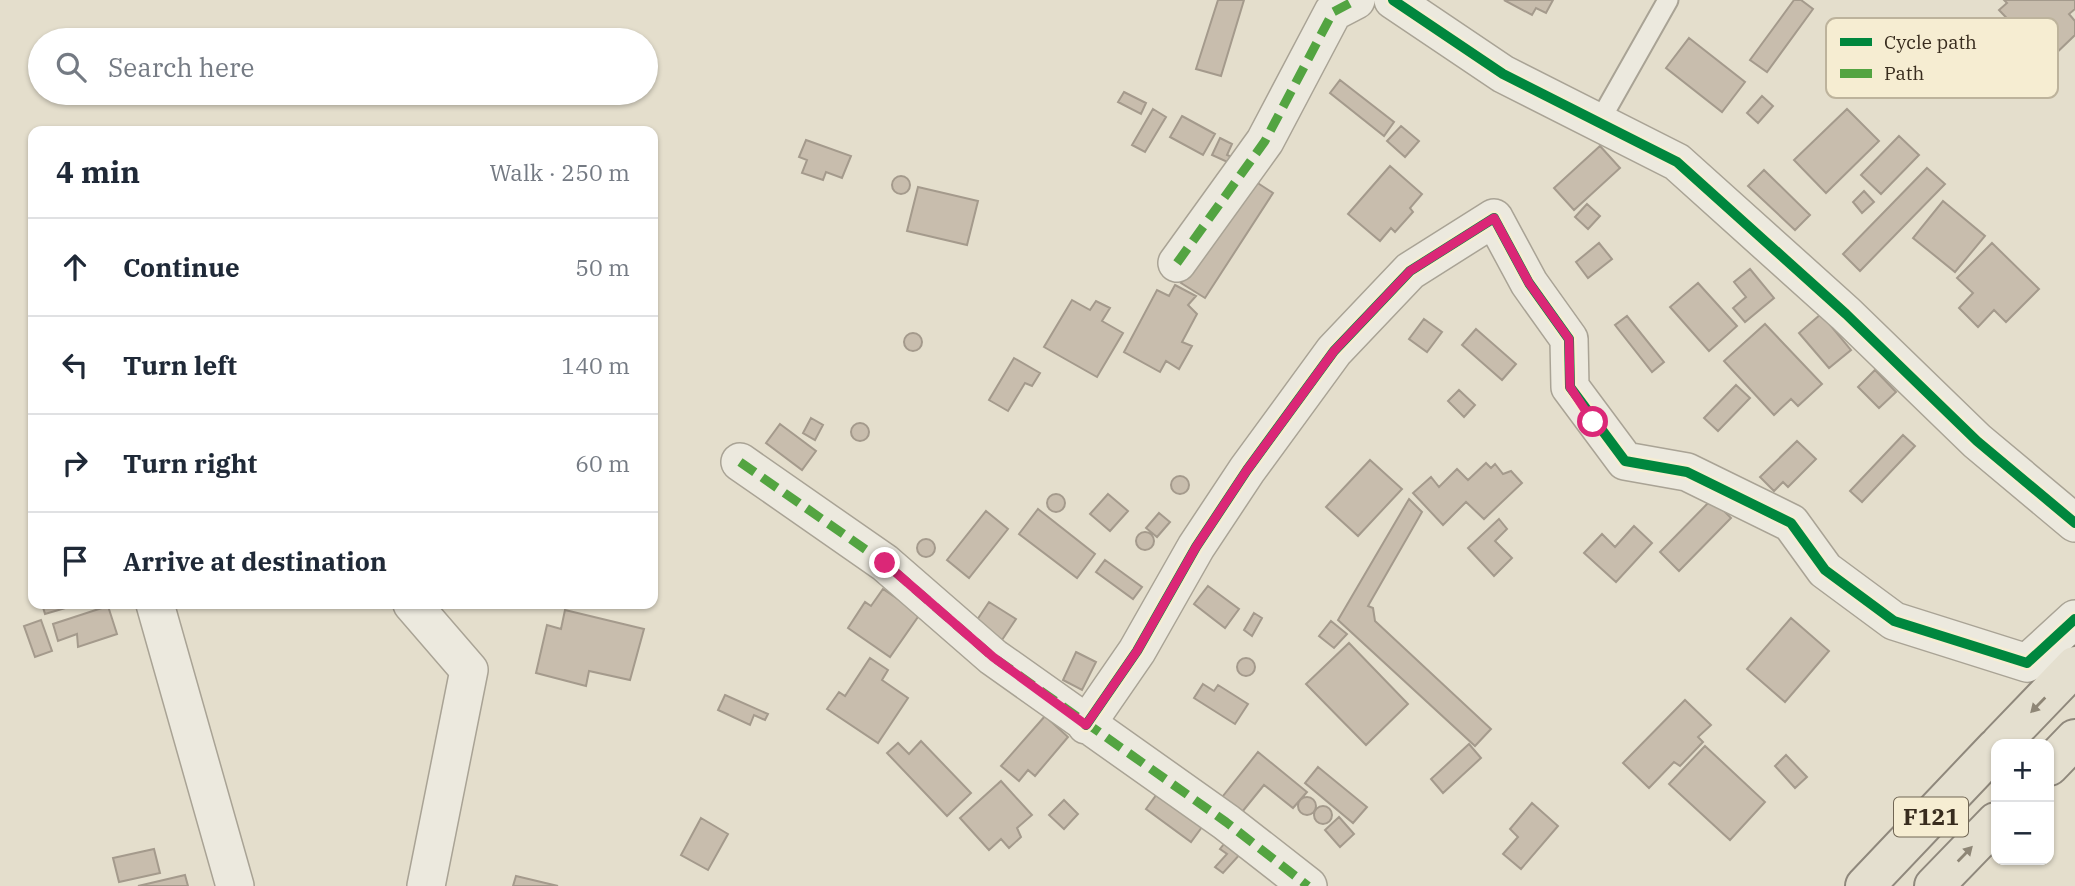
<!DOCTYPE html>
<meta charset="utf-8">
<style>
:root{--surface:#fff;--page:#f6f6f7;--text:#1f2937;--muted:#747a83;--line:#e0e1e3}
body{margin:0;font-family:"IBM Plex Serif",serif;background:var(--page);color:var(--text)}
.controls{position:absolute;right:21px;bottom:21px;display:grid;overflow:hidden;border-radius:14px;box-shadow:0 2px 5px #0004}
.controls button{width:63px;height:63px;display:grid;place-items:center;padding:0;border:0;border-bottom:2px solid var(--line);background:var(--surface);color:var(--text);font:35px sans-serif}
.stop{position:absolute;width:21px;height:21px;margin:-16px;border:5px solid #db2777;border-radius:50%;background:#fff}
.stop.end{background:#db2777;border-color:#fff;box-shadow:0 2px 7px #0008}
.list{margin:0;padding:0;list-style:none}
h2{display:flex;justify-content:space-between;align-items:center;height:91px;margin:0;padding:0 28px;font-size:30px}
h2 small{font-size:23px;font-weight:400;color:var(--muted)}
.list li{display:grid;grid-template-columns:46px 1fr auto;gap:21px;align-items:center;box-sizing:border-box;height:98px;padding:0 28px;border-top:2px solid var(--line)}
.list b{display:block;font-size:26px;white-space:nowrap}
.list em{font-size:23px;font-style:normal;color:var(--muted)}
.icon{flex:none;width:38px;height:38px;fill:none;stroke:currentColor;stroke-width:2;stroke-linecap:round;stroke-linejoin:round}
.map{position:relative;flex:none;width:2075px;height:886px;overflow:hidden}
.search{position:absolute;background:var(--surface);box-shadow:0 2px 5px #0004;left:28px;top:28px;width:630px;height:77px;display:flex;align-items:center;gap:18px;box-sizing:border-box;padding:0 24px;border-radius:38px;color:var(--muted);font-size:26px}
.panel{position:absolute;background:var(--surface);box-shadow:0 2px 5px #0004;left:28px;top:126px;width:630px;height:483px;border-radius:14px}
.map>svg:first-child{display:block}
</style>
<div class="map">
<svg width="2075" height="886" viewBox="0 0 2075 886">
<rect width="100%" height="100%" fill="#e4decc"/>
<path fill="#c8bdad" stroke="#a49a8c" stroke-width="2" d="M1218 0H1244L1221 76 1196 69Z
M1504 0H1553L1546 13 1536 8 1532 15Z
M1794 0H1801L1813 9 1767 72 1750 60Z
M2004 0H2075V9L2069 14 2075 21V35L2048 61 2037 49 2031 55 2013 36 2019 31 1999 10 2007 3Z
M1689 38 1745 82 1722 112 1666 68Z
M1340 80 1394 122 1384 136 1330 93Z
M1124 92 1146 103 1141 114 1118 102Z
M1762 96 1773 106 1758 123 1747 113Z
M1153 109 1166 117 1145 152 1132 145Z
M1847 109 1879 141 1826 193 1794 160Z
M1182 116 1215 134 1203 155 1170 137Z
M1401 126 1419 141 1405 157 1387 141Z
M1899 136 1919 155 1881 194 1861 175Z
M1220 138 1232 144 1227 155 1237 159 1234 165 1212 155Z
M806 140 851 156 842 178 826 172 823 180 802 173 807 160 799 157Z
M1600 146 1620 168 1574 210 1554 188Z
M1390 166 1422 194 1410 208 1413 212 1395 232 1391 228 1380 241 1348 214Z
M1927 168 1945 184 1860 271 1843 254Z
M1764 170 1810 215 1795 230 1748 186Z
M892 185a9 9 0 1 1 18 0a9 9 0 1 1-18 0Z
M1250 178 1273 193 1205 298 1181 283Z
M918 187 978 201 967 245 907 231Z
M1864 191 1874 202 1862 213 1853 202Z
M1943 201 1985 236 1955 272 1913 238Z
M1587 204 1600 216 1588 229 1575 217Z
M1599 243 1612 259 1588 278 1576 262Z
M1992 243 2039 289 2006 322 1994 310 1978 327 1959 308 1973 293 1957 278Z
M1750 269 1774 298 1745 322 1733 308 1746 297 1734 282Z
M1698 283 1737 326 1709 351 1670 307Z
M1175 285 1196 296 1188 305 1197 314 1182 342 1192 346 1179 369 1166 361 1160 372 1124 352 1157 290 1169 296Z
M1072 300 1090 310 1096 301 1110 308 1102 321 1123 333 1097 377 1044 347Z
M1821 314 1851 350 1829 368 1799 333Z
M1627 316 1664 362 1652 372 1615 325Z
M1424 319 1442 332 1427 352 1409 339Z
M1765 324 1822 384 1798 406 1791 399 1774 415 1724 361Z
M1476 329 1516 364 1502 380 1462 345Z
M904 342a9 9 0 1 1 18 0a9 9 0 1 1-18 0Z
M1014 358 1040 373 1032 386 1025 383 1008 411 989 400Z
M1875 370 1896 392 1879 408 1858 387Z
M1736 385 1750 398 1718 431 1704 418Z
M1459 390 1475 405 1464 417 1448 401Z
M811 418 823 425 815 440 803 433Z
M851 432a9 9 0 1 1 18 0a9 9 0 1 1-18 0Z
M780 424 816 451 802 470 766 443Z
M1903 435 1915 446 1862 502 1850 491Z
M1797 441 1816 459 1788 487 1783 482 1774 491 1760 477Z
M1370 460 1402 489 1358 536 1326 507Z
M1486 463 1491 468 1495 464 1503 474 1511 471 1522 483 1484 519 1466 502 1443 525 1413 493 1431 477 1439 487 1457 469 1468 480Z
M1171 485a9 9 0 1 1 18 0a9 9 0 1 1-18 0Z
M1108 494 1128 511 1110 531 1090 514Z
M1047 503a9 9 0 1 1 18 0a9 9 0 1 1-18 0Z
M1409 499 1422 512 1368 606 1373 608 1375 621 1491 729 1475 746 1338 620Z
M1712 499 1731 518 1679 571 1660 552Z
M1038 509 1095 554 1077 578 1019 534Z
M986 511 1008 529 969 578 947 560Z
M1159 513 1170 522 1157 537 1146 528Z
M1499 519 1507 529 1495 541 1512 558 1494 576 1468 548Z
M1634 526 1652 543 1616 582 1584 553 1602 534 1615 547Z
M1136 541a9 9 0 1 1 18 0a9 9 0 1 1-18 0Z
M917 548a9 9 0 1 1 18 0a9 9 0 1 1-18 0Z
M1105 560 1142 587 1133 599 1096 572Z
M1208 586 1239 609 1225 628 1194 604Z
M883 589 920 614 890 657 848 628 865 602 871 606Z
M989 602 1016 619 1002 640 975 623Z
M42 604H79L45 614Z
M108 606 117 634 78 647 77 634 58 641 53 624Z
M565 610 644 629 630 680 589 671 586 686 536 673 547 625 561 629Z
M1254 613 1262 618 1252 636 1244 630Z
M1791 618 1829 651 1785 702 1747 669Z
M41 620 52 651 35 657 24 626Z
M1331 621 1347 634 1334 648 1319 636Z
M1349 643 1408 704 1366 745 1306 684Z
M1076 652 1096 662 1082 690 1063 680Z
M870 658 888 670 882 680 908 698 878 743 827 709 839 692 845 696Z
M1237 667a9 9 0 1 1 18 0a9 9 0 1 1-18 0Z
M1203 684 1214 691 1218 685 1248 704 1235 724 1194 698Z
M725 695 768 714 765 720 754 715 750 725 718 710Z
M1685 700 1711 725 1698 737 1703 742 1680 766 1674 762 1649 788 1623 763Z
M1045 716 1068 737 1035 776 1028 770 1019 781 1001 766Z
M921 741 971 793 947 816 887 753 898 743 909 754Z
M1469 744 1481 758 1443 793 1431 779Z
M1705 746 1765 802 1730 840 1669 784Z
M1258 752 1307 792 1293 808 1264 785 1238 817 1219 801Z
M1786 755 1807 777 1795 788 1775 766Z
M1318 767 1367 807 1353 823 1305 783Z
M1001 781 1032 815 1017 828 1021 837 1009 848 1001 839 989 850 960 818Z
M1157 794 1202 827 1191 842 1146 809Z
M1298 806a9 9 0 1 1 18 0a9 9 0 1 1-18 0Z
M1064 800 1078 814 1064 829 1049 815Z
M1532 803 1558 826 1521 869 1503 854 1518 837 1510 829Z
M1314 815a9 9 0 1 1 18 0a9 9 0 1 1-18 0Z
M1339 817 1354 834 1340 847 1325 830Z
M701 818 728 834 708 870 681 855Z
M1228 839 1242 852 1223 873 1215 867 1227 854 1220 849Z
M154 849 160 873 119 882 113 858Z
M185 875 188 886H138Z
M516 876 558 886H513Z"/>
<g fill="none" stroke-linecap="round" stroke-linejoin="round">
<g stroke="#a9a395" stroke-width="23">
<path id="lane" d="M1599 122 1668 0"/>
</g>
<g stroke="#a9a395" stroke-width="40">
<path id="street" d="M1393 0 1503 74 1677 162 1846 314 1977 441 2075 523
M1177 263 1265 141 1333 12 1356 0
M740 462 885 563 993 657 1226 822 1308 886
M155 604 235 886
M412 604 469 670 426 886
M1086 725 1137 651 1196 547 1247 470 1334 351 1410 271 1494 218 1529 283 1569 339 1570 387 1625 461 1687 472 1791 523 1825 570 1894 621 2027 663 2075 619"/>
</g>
<g stroke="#8f887c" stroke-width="42">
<path id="primary" d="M2000 744 2075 666
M2049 766 2075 739
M1865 886 1996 748
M1934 886 1996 822"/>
</g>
<use href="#lane" stroke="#ece9de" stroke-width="19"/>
<use href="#street" stroke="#ece9de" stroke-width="37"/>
<use href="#primary" stroke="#e4dfcf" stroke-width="38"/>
<path stroke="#53a441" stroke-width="9" stroke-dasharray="18 9" stroke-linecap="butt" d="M1177 263 1265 141 1333 12 1356 0
M740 462 885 563 993 657 1226 822 1308 886"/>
<g stroke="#f6edd2" stroke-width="15">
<path id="cycleway" d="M1393 0 1503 74 1677 162 1846 314 1977 441 2075 523
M1086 725 1137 651 1196 547 1247 470 1334 351 1410 271 1494 218 1529 283 1569 339 1570 387 1625 461 1687 472 1791 523 1825 570 1894 621 2027 663 2075 619"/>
</g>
<use href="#cycleway" stroke="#00873e" stroke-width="10"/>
</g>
<defs><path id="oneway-solid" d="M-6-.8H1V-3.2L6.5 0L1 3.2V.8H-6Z" transform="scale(1.75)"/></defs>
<g fill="#8e8676">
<use href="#oneway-solid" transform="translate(2038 705) rotate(134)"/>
<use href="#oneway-solid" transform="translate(1965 854) rotate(-46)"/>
</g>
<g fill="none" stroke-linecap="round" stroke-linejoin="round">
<path stroke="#db2777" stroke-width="9" d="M885 563 993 657 1086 725 1137 651 1196 547 1247 470 1334 351 1410 271 1494 218 1529 283 1569 339 1570 387 1593 422"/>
</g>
<g text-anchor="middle" stroke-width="7" stroke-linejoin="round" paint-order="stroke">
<rect fill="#f6edd2" stroke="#716654" stroke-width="2" x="1894" y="797.5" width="74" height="39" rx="5"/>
<g font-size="23" font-weight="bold" fill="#382c1e">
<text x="1931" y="825">F121</text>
</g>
</g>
<rect x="1826" y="18" width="232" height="80" rx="10" fill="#f6edd2" stroke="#bdb39c" stroke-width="2"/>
<rect x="1840" y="38" width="32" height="8" fill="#00873e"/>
<rect x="1840" y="69" width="32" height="9" fill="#53a441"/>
<g font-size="19" fill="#382c1e">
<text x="1884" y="49">Cycle path</text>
<text x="1884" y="80">Path</text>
</g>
</svg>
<div class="controls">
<button>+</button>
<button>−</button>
</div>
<div class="stop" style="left:1593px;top:422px"></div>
<div class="stop end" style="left:885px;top:563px"></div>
<div class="search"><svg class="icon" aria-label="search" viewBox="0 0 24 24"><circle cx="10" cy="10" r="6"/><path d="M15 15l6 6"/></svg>Search here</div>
<section class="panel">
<h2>4 min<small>Walk · 250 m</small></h2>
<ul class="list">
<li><svg class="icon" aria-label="ahead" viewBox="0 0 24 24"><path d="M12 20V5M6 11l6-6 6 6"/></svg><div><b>Continue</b></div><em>50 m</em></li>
<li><svg class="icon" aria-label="left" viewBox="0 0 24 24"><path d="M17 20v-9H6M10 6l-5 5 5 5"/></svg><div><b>Turn left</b></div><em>140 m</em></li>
<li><svg class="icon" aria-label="right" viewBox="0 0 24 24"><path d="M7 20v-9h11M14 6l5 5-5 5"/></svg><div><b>Turn right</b></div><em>60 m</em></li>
<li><svg class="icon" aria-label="arrive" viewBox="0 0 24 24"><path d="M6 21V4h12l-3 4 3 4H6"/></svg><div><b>Arrive at destination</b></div></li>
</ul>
</section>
</div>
